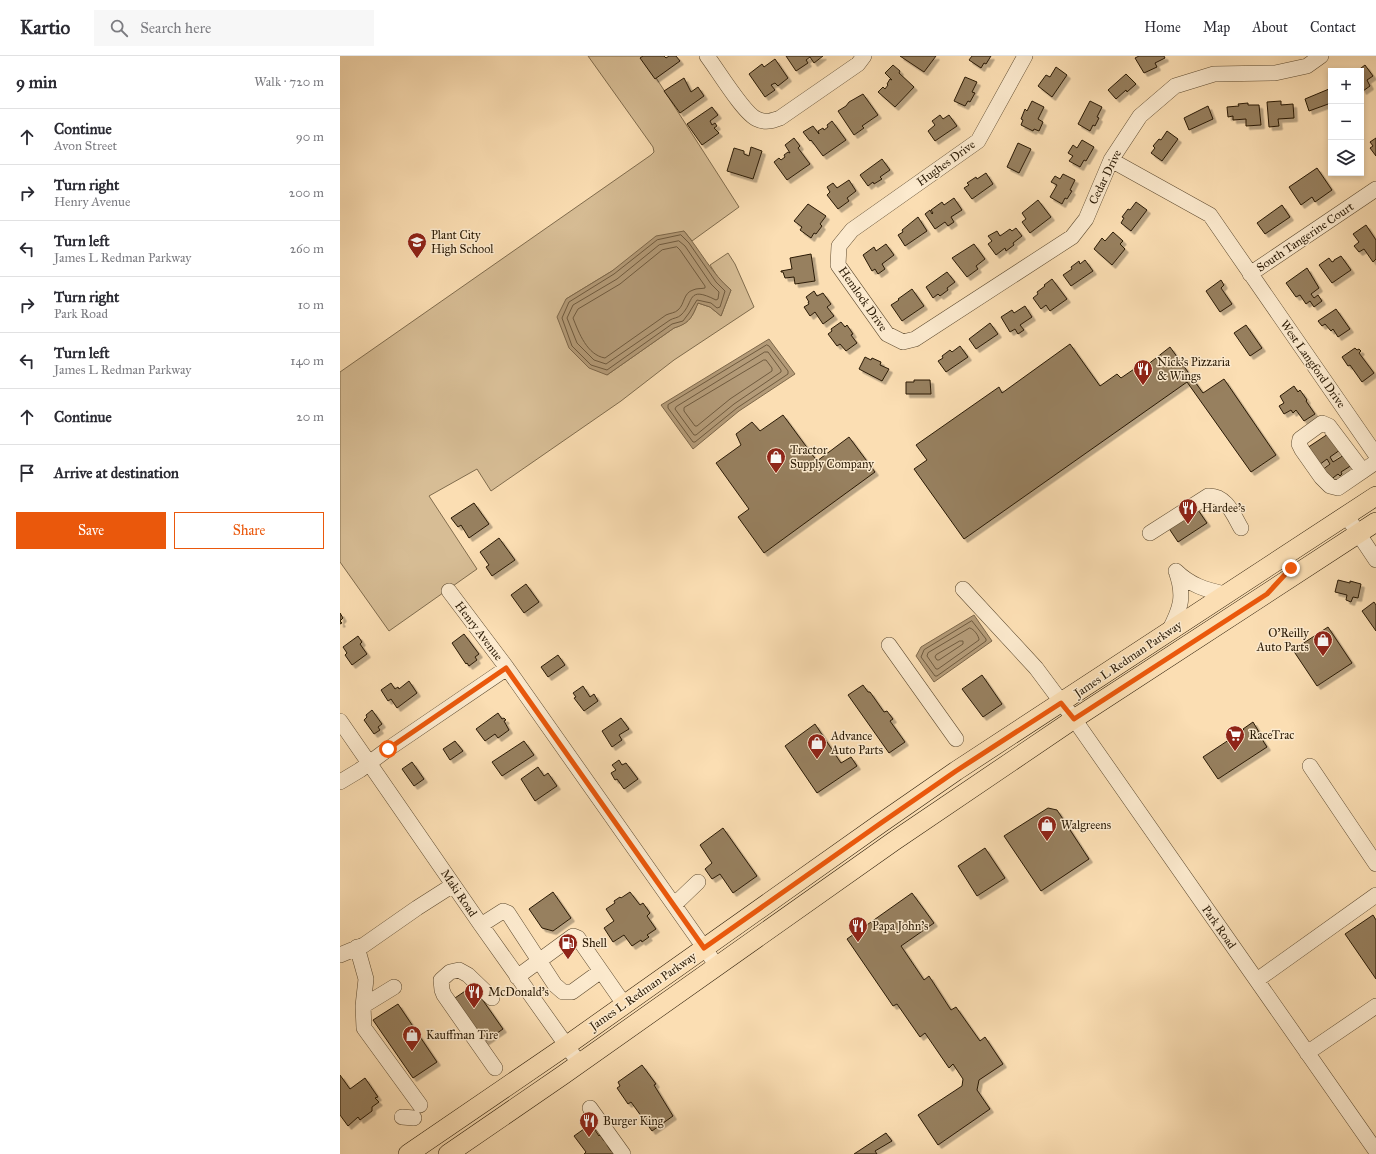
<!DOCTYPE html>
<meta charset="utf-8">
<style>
:root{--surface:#fff;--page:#f7f7f7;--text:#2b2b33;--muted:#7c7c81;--line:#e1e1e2;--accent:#ea580c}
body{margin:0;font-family:"IM FELL Great Primer",serif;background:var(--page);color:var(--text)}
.controls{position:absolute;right:12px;top:12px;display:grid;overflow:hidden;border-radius:0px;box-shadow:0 2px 6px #0003}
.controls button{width:36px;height:36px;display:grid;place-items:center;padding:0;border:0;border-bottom:1px solid var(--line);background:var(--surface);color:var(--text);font:20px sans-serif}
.stop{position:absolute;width:12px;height:12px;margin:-9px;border:3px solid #ea580c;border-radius:50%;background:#fff}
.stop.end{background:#ea580c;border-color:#fff;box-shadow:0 1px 4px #0008}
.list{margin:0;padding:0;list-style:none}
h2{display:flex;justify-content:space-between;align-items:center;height:52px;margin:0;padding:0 16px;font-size:17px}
h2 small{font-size:13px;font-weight:400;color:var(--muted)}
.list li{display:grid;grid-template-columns:26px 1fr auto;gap:12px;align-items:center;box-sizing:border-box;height:56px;padding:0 16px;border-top:1px solid var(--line)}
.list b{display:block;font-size:15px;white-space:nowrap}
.list p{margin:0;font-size:13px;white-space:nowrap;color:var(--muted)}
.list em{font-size:13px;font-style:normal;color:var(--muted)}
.actions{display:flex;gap:8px;padding:12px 16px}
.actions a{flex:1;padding:9px 0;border:1px solid var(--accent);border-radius:0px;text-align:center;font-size:14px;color:var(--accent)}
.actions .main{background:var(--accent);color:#fff}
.icon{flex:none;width:22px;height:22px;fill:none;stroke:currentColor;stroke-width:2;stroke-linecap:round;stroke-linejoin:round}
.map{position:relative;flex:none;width:1036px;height:1098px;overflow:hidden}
header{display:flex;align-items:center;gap:24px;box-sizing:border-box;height:56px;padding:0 20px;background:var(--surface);border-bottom:1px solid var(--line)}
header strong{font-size:19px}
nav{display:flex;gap:22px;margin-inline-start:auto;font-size:14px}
.search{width:280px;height:36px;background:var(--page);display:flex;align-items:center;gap:10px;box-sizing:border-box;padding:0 14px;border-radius:0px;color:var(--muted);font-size:15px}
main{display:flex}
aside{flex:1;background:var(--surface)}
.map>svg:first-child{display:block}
</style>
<header>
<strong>Kartio</strong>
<div class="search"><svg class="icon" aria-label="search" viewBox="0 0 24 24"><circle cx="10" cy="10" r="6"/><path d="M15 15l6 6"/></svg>Search here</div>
<nav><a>Home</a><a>Map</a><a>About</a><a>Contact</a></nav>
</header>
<main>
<aside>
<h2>9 min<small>Walk · 720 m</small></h2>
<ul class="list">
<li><svg class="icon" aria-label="ahead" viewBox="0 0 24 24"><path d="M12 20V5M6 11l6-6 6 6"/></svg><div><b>Continue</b><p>Avon Street</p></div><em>90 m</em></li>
<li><svg class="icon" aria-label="right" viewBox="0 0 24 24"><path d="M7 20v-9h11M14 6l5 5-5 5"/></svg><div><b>Turn right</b><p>Henry Avenue</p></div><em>200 m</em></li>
<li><svg class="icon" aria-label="left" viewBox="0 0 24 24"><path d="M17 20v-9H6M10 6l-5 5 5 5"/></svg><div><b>Turn left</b><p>James L Redman Parkway</p></div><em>260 m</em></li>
<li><svg class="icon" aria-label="right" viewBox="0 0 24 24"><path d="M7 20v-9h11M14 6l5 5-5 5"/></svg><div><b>Turn right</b><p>Park Road</p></div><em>10 m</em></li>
<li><svg class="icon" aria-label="left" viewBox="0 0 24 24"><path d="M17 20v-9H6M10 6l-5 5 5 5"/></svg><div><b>Turn left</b><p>James L Redman Parkway</p></div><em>140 m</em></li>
<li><svg class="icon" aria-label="ahead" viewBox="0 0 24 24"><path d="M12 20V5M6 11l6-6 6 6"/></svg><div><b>Continue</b></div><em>20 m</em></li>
<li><svg class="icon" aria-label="arrive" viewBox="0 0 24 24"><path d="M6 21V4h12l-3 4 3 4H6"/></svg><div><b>Arrive at destination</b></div></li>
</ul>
<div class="actions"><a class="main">Save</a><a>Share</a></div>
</aside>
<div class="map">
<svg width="1036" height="1098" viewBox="0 0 1036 1098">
<defs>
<filter id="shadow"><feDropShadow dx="3.5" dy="3.5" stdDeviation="0" flood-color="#0004"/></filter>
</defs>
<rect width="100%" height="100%" fill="#fbdeb3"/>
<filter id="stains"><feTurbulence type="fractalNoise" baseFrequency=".005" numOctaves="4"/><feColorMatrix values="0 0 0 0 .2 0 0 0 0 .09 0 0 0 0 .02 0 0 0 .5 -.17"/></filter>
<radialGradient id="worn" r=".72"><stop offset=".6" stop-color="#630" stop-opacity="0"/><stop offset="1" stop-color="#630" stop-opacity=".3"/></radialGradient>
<path fill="#d7bd95" stroke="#806c4d" d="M248 0H302L399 151 352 185 344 175 272 215 226 243 267 319 334 272C350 267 352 261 358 247L370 251 381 260 391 234 379 223 370 209 388 197 395 208 414 251 334 304 281 345 151 435 137 413 89 440 137 513 49 575 0 506V316L311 99 314 96 313 91Z"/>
<path fill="#b49b78" stroke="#7d674a" d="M344 175C360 194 372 218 391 234L381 260 370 251 358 247C352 261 350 267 334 272L267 319 249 312 229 292 217 261 226 243 272 215 316 180Z
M429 283 455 318 399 355 353 393 321 349Z
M634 559 652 585 594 626 576 600 581 591Z"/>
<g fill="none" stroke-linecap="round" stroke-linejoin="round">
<path stroke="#6f5a3e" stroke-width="1" d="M341 179 349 187 376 226 385 235 380 251 377 252 371 247 357 244 349 257 343 265 332 268 267 314 251 309 232 290 222 262 229 246 274 218 317 184Z
M339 185 345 190 371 228 379 236 378 243 376 244C346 229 355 246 341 259 338 262 333 262 330 264L266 308 254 304 237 287 227 262 233 249 277 223 319 189Z
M337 191 340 194 365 230V232C361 233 357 232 353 234 343 237 345 248 338 254 335 257 330 257 326 259L265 302C247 299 239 277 233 262L238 253 280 228 322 194Z
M427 289 429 290 448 315V318L397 352 355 386H353L328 352V349Z
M425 296H428L441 314V316L394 348 356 379H354L335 353 336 351Z
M424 304H426L432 312V315L390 343 357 370H355L344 355V352Z
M632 565 646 583V585L597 620H595L581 601 584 594Z
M630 572C634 573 639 580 639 584L598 613H596L587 600 588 597Z
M620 585H623V588L599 604H597L595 601 596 599Z"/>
</g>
<path fill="#97805f" stroke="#2a1a05" filter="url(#shadow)" d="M303 0H324L326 2 329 0H336L340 5 315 23 300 2Z
M446 0H483L474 7 470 1 466 4 468 7 456 15Z
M560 0H596L584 16Z
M632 0H651L646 8 644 7 641 12 629 4Z
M799 0H824L825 2 815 7 817 11 804 17 795 2Z
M435 3 448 22 438 30 435 27 431 29 435 34 425 41 409 18 422 8 424 11Z
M553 9 560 15 559 17 574 31 555 51 538 36 543 31 545 33 548 29 547 28 550 23 552 24 545 17Z
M1025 9 1033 20 1027 24 1030 30 1023 35 1021 31V15H1017Z
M716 11 727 19 712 41 698 30 706 19 710 21Z
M786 18 796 28 787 36 786 34 776 43 768 34Z
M625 21 637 26 632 36 635 37 630 46 628 45 625 50 614 45Z
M344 22 351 36 358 31 364 40 340 57 324 35Z
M989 33 991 38V47L969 55 965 43Z
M523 38 538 59 522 70 524 72 514 79 498 55 506 50 509 46Z
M692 45 704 51 698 63 703 66 699 75 694 73 693 75 681 69 683 64 681 63 685 53 687 55Z
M750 45 762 51 757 61 759 62 755 70 753 69 750 75 738 68Z
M941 45V49L953 48 954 62 938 63 939 70 929 71 927 46Z
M908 47V49H919L921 69 906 70V63L893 64V60L888 61 887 51 899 50 898 48Z
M868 50 873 63 849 74 844 62Z
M372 51 378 59 370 65 372 69 375 67 377 70 374 72 379 77 362 89 347 68Z
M600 59 603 63 609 59 617 70 595 85 588 75 595 69 592 65Z
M492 65 506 84 483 100 471 84 470 85 463 76 473 70 479 78 478 75 483 72 484 74 488 71 487 69Z
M827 75 838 83 822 105 811 97 815 92 813 90 819 83 821 84Z
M454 82 460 90 458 92 470 108 447 124 434 106 439 102 441 104 445 101 444 99 448 96 450 97 445 89Z
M1036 82V100L1030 92 1033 90 1030 86Z
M742 84 754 91 746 105 744 104 740 111 729 105 733 100 728 97 733 89 737 92Z
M678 87 691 93 679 117 667 111Z
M411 91 422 95 413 123 387 115 394 92 404 95V98L409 100Z
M542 103 550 114 540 121 542 123 534 128 533 126 528 130 520 119Z
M977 112 992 134 975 146 972 141 961 149 949 131Z
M646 117 653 128 632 143 624 132 629 129 627 127 636 121 637 123Z
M723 118 735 124 730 134 732 135 727 143 725 142 722 148 710 141 717 129 711 126 715 120 720 123Z
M509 124 516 135 507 142 509 145 498 153 487 139 490 136 487 131 493 127 497 132Z
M614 142 622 154 611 161 614 166 608 170 605 166 595 173 585 158 590 154 592 158 593 157 591 154 602 146 604 149Z
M698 144 711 161 690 177 682 166 686 163 682 157Z
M796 146 807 154 791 175 781 167 784 162 782 161 788 153 790 154Z
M468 148 486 160 480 168 482 170 476 178 474 177 471 182 460 174 462 171 454 165Z
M942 149 950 161 925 178 917 167Z
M578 161 587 175 565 190 558 179 563 176 562 174Z
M1026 169 1036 184V203L1033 206 1024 193 1019 196 1014 190 1019 186 1013 178Z
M676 172 682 180 673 187 674 189 666 195 665 192 656 199 648 188 652 185 648 180 657 175 660 180 670 173 672 175Z
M773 176 783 185 780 188 785 193 772 209 754 193 762 182 765 185Z
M546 188 554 199 542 208 545 213 538 218 535 213 532 215 523 199 534 191 536 195Z
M634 188 645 203 636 210 638 213 627 221 612 202Z
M471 198 475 225 455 228 454 221 445 222 443 216H441V215L452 213 450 202Z
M1001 200 1011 214 992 227 979 209 989 202 992 206 994 205V204Z
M745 204 753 215 731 230 723 219 732 213 731 211 739 205 740 208Z
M967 212 979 232 971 238 974 242 978 239 982 245 974 251 970 245 966 248 960 239 956 241 946 227Z
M607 216 615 226 607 232 608 234 600 240 598 238 593 242 586 231Z
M712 223 727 243 710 255 706 249 701 253 693 242 698 238 697 236 705 230 704 229Z
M881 224 884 229 881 232 892 248 880 256 866 235Z
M572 233 584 250 562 265 551 249 559 244 558 243Z
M474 235 477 240 483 237 491 248 487 251 494 260 483 268 475 256 470 260 464 251 469 248 468 246H469L466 241Z
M685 250 692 261 680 269 684 274 678 278 675 273 670 276 661 261 672 254 674 257Z
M996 253 1010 273 998 281 993 273 991 275 985 268 982 270 978 265Z
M501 266 505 271 507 269 513 278 511 279 517 287 506 295 500 288 497 290 488 278 492 275 491 273Z
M650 267 658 278 636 293 629 283Z
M906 269 922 292 910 300 894 277Z
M730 288 760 330 777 318 781 322 800 309 802 313 830 291 863 337 884 323 936 399 911 416 847 326 624 483 574 413 587 404 576 389 659 331 662 337Z
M620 290 628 301 606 316 598 305 603 302 602 300 610 294 612 296Z
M1015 292 1017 294 1019 293 1021 295 1019 297 1034 317 1022 326 1010 309 1008 310 1002 301Z
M525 301 531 304 532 302 541 306 540 309 549 313 542 325 519 313Z
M574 324H590L591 338H566V326H574Z
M954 330 958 336 960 334 967 344 966 345 975 358 964 365 956 354 953 357 951 354 944 358 939 350 944 347 940 340Z
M443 359 477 405 509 381 535 416 424 497 398 461 409 453 376 407 401 389 396 378 412 366 420 375Z
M988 378 1000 394 990 401 993 406 1004 399 1012 409 1001 416 1002 418 1000 420 998 418 989 425 982 414 990 408 987 403 979 409 967 392Z
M134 447 149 468 129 482 121 469 118 471 111 462Z
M856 451 867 467 838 486 828 471Z
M159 482 175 504 152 520 146 511 149 509 140 496Z
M998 524 1010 527V525L1021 528 1018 542 1013 541 1011 546 1006 544 1007 539 995 536Z
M186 528 199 546 184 557 171 539Z
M1034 546 1036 549V575L1022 555Z
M0 557 3 562 0 565 2 567 0 568Z
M988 571 1012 607 977 630 953 594Z
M124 578 139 598 135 601 137 604 129 610 127 607 126 608 112 587Z
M18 580 22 586 20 588 27 598 12 609 5 599 7 597 3 591Z
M218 599 225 609 208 621 201 611Z
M642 619 662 648 643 661 622 633Z
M69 625 77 637 57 652 51 643 48 645 41 634 51 627 55 633 58 631 59 633Z
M523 629 528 636H530L544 656 547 655 553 663 550 665 565 686 549 697 508 639Z
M243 630 250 641 254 638 258 645 244 655 234 642 236 641 233 637Z
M32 654 42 668 38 671 40 674 34 678 24 664 27 661 26 659Z
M158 657 162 663 164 662 166 664 164 665 169 674 158 682 155 678 145 685 136 673Z
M281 662 289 673 279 679 282 684 272 691 262 675Z
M913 666 919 676 918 677 927 691 878 723 863 701 904 674 903 673Z
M475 668 501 707 511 701 517 710 477 737 445 690Z
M115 685 123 695 110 704 103 693Z
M184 685 194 699 162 720 152 706Z
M279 704 282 709 286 707 298 723 284 733 277 723 275 724 271 717 276 714 272 709Z
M72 706 84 723 74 730 62 713Z
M198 711 204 720 208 717 217 730 195 745 181 723Z
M708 752 717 754 749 803 701 835 664 780Z
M383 772 417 820 393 837 380 818 372 823 365 813 372 807 360 789Z
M645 792 665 822 637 840 618 810Z
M213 836 231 862 213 875 202 872 189 853Z
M290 836 300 849 303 847 310 857 307 860 316 873 307 879 309 881 302 886 301 884 292 890 284 879 273 886 264 872 274 865 266 853 275 847 274 845 280 841 281 842Z
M572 837 594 867 561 890 584 924 589 920 611 954 616 951 640 985 645 981 663 1008 639 1024 637 1034 650 1053 598 1089 578 1059 622 1030 623 1023 613 1008 609 1012 585 977 580 981 557 948 553 950 507 883Z
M1033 859 1036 864V923L1005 878Z
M131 931 135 933 163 973 143 987 115 942Z
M58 948 97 1006 73 1022 33 964Z
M302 1009 316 1028 314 1029 333 1060 312 1075 291 1046 288 1048 277 1032 280 1030 278 1026Z
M0 1019 10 1033 25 1022 38 1041 35 1042 39 1046 32 1051V1055L20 1064 18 1061 8 1070 0 1059Z
M251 1068 259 1080 260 1079 264 1085 266 1084 268 1088 267 1089 271 1095 273 1094 274 1098H244L246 1096 234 1080Z
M546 1077 552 1085 535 1095 537 1098H514Z"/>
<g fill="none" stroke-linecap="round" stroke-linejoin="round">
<g stroke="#5e4b30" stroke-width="16">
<path id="minor" d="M367 0C377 13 404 58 417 63 425 67 432 65 440 62L518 8 524 0
M685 0 638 85 512 174 499 190 498 209 547 278 563 286 575 283 732 181 746 163 771 104 800 60 835 30 874 18 935 17 967 10 981 0
M771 104 870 159 1036 399
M910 218 1036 133
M1023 415 989 370 982 367 960 383 959 388 962 394 981 421 990 430 998 432 1036 406
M1006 459 1036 504
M810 477 868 440C886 439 893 458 901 472
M836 515C850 529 866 534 885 538
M623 533 696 612 734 663 1036 1095
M109 535 167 612 377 910
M829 575C841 552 845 540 836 515
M549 589 616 683
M0 665 141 869 239 1007
M970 710 1036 808
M0 726 20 714 48 693 167 612
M334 849 358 826
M141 869 163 855 168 857 215 929 223 936H232L261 915 284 948
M17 891 26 923 23 950
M0 899 24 889 77 852 113 829
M177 921 233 880 238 882 261 915
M917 924 1036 839
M54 931 23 950 24 972 80 1049
M152 942 128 919 119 914 110 916 101 924 102 934 104 939 155 1012
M967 997 1036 950
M250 1052 283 1098
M62 1061 74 1062"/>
</g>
<g stroke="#2a1a05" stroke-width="20">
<path id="major" d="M68 1098 226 990 541 767 616 715 1036 440
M108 1098 223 1019 554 785 734 663 1036 466"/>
</g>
<use href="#minor" stroke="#fceace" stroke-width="15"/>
<use href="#major" stroke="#fbdeb3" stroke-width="19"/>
</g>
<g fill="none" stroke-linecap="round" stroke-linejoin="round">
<path stroke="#ea580c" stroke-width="5" d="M48 693 166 612 364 892 541 767 616 715 721 647 734 663 927 538 951 512"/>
</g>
<defs>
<g id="school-pin" transform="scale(1)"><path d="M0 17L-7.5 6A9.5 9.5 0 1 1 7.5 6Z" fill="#8f2418" stroke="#fceace"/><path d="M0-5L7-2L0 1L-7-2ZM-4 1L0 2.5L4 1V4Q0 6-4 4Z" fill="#fff"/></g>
<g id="restaurant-pin" transform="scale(1)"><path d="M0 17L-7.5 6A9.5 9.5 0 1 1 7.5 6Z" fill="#8f2418" stroke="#fceace"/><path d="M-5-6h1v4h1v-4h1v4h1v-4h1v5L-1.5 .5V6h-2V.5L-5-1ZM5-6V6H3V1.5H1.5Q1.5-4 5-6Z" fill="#fff"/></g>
<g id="shop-pin" transform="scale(1)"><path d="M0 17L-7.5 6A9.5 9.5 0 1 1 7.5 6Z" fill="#8f2418" stroke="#fceace"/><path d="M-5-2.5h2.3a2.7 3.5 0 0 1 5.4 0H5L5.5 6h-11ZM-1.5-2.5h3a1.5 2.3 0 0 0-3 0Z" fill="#fff"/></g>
<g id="supermarket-pin" transform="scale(1)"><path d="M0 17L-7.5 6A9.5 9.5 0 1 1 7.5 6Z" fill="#8f2418" stroke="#fceace"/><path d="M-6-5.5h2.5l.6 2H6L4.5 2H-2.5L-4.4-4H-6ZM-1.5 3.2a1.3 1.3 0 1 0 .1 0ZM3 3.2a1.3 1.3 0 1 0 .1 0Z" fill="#fff"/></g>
<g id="fuel-pin" transform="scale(1)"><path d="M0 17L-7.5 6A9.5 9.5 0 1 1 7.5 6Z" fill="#8f2418" stroke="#fceace"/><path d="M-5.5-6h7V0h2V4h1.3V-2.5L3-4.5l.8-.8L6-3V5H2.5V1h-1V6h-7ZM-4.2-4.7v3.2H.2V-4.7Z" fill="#fff"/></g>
</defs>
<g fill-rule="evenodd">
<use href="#school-pin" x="77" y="186"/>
<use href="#restaurant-pin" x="803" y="313"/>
<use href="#shop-pin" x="436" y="401"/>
<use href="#restaurant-pin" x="848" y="452"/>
<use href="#shop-pin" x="983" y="584"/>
<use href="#supermarket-pin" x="895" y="679"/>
<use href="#shop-pin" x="477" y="687"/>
<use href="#shop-pin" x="707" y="769"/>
<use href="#restaurant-pin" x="518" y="870"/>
<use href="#fuel-pin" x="228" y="887"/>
<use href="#restaurant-pin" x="134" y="936"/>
<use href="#shop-pin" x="72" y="979"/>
<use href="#restaurant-pin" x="249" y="1065"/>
</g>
<g text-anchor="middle" stroke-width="3" stroke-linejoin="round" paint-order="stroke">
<g font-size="12" fill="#2a1a05" stroke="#fceace">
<text transform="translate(606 107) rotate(-36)" y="4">Hughes Drive</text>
<text transform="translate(765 121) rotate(-64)" y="4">Cedar Drive</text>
<text transform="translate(965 181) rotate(-34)" y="4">South Tangerine Court</text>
<text transform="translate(523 243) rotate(55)" y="4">Hemlock Drive</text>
<text transform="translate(973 308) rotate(55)" y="4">West Langford Drive</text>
<text transform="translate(139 575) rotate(53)" y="4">Henry Avenue</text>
<text transform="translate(788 603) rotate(-34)" y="4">James L Redman Parkway</text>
<text transform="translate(119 837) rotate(56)" y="4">Maki Road</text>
<text transform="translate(879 871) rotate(55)" y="4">Park Road</text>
<text transform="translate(303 935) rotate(-35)" y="4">James L Redman Parkway</text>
</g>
<g font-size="12" fill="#2a1a05" stroke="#fceace" text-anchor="start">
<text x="91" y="183">Plant City<tspan x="91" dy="14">High School</tspan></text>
<text x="817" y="310">Nick's Pizzaria<tspan x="817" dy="14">&amp; Wings</tspan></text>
<text x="450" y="398">Tractor<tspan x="450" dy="14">Supply Company</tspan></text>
<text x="862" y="456">Hardee's</text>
<text x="969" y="581" text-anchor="end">O'Reilly<tspan x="969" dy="14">Auto Parts</tspan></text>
<text x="909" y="683">RaceTrac</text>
<text x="491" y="684">Advance<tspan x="491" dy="14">Auto Parts</tspan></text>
<text x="721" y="773">Walgreens</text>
<text x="532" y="874">Papa John's</text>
<text x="242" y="891">Shell</text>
<text x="148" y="940">McDonald's</text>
<text x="86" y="983">Kauffman Tire</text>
<text x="263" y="1069">Burger King</text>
</g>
</g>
<rect width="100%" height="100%" filter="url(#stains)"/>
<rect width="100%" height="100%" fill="url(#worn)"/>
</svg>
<div class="controls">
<button>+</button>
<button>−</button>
<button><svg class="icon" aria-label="layers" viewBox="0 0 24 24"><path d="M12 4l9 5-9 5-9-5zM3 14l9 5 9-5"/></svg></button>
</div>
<div class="stop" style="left:48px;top:693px"></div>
<div class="stop end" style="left:951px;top:512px"></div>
</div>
</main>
